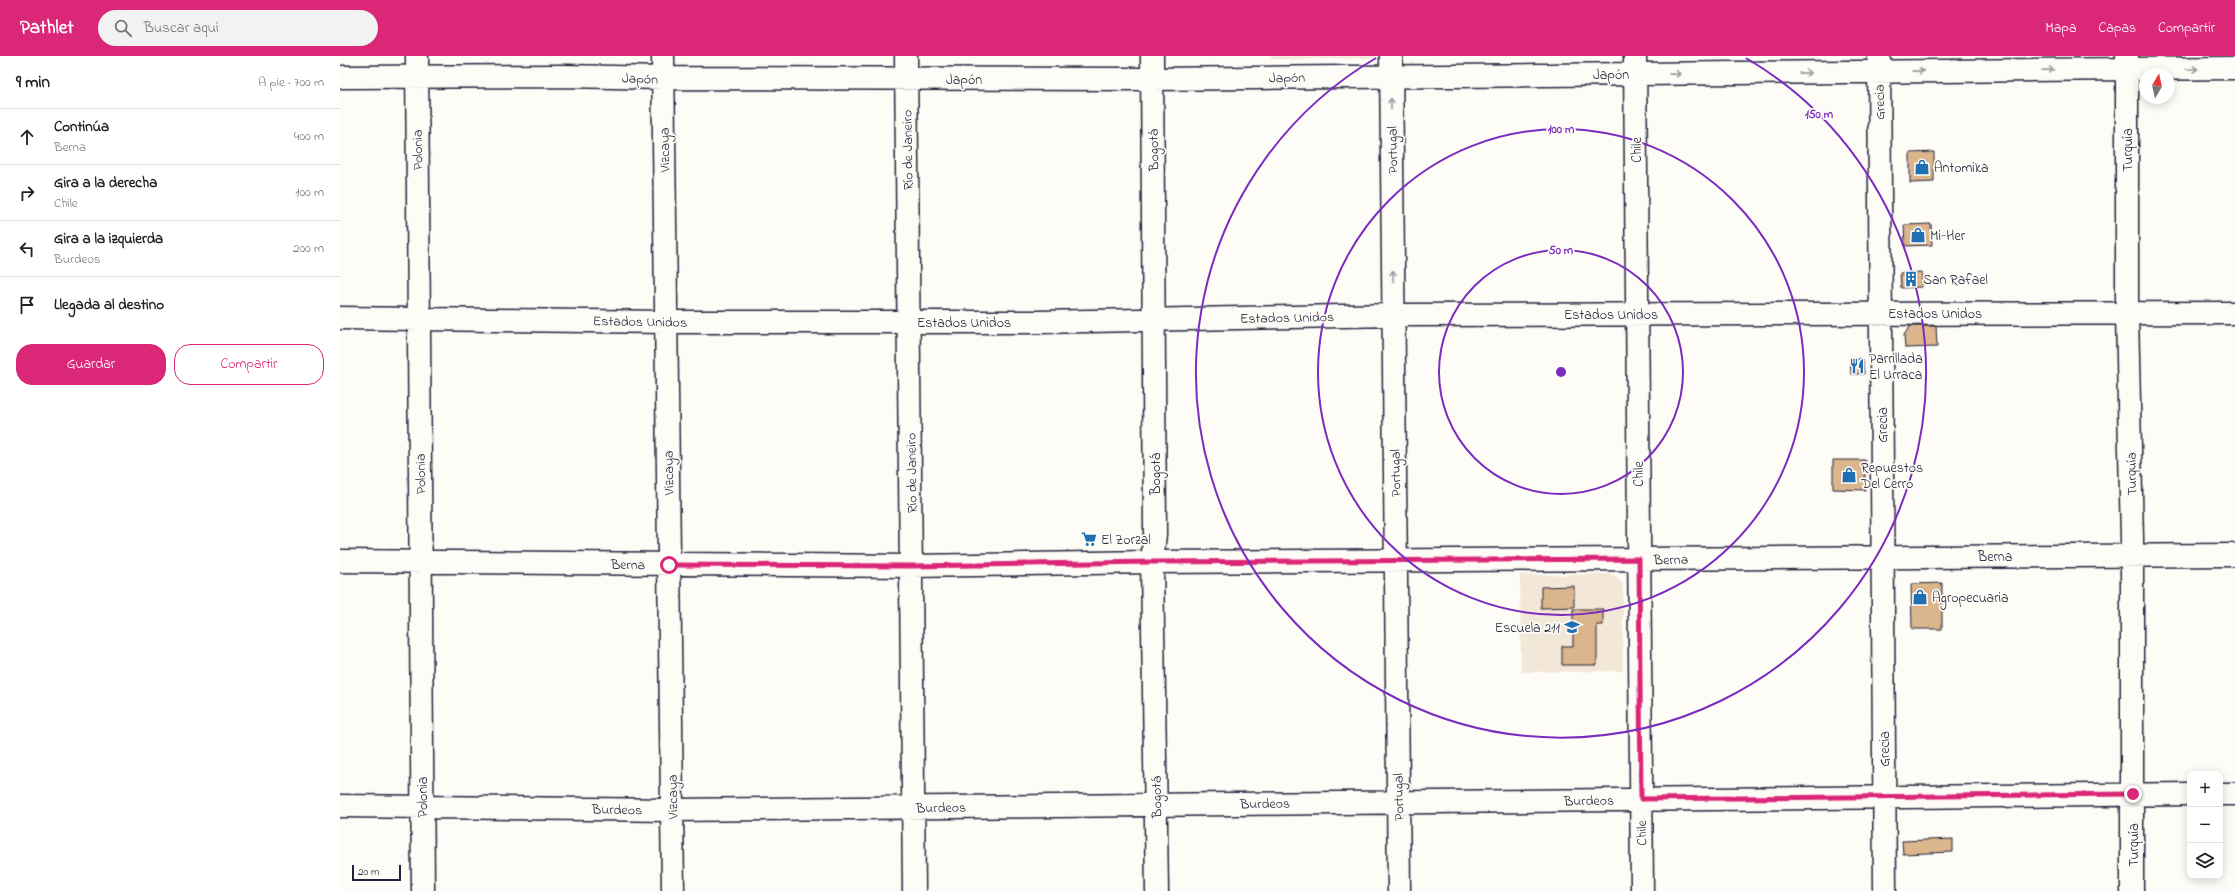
<!DOCTYPE html>
<html lang="es">
<meta charset="utf-8">
<style>
:root{--surface:#fff;--page:#f2f2f2;--text:#222;--muted:#767676;--line:#e0e0e0;--accent:#db2777}
body{margin:0;font-family:"Indie Flower",sans-serif;background:var(--page);color:var(--text)}
.controls{position:absolute;right:12px;bottom:12px;display:grid;overflow:hidden;border-radius:8px;box-shadow:0 2px 10px #0003}
.controls button{width:36px;height:36px;display:grid;place-items:center;padding:0;border:0;border-bottom:1px solid var(--line);background:var(--surface);color:var(--text);font:20px sans-serif}
.compass{position:absolute;left:1799px;top:12px;width:36px;height:36px;border-radius:50%;background:var(--surface);box-shadow:0 2px 10px #0003;rotate:9deg}
.scale{position:absolute;left:12px;bottom:10px;width:49px;box-sizing:border-box;padding-left:4px;border:2px solid #22223b;border-top:0;font-size:11px;line-height:14px;white-space:nowrap;color:#22223b;-webkit-text-stroke:3px #fdfcf7;paint-order:stroke}
.stop{position:absolute;width:12px;height:12px;margin:-9px;border:3px solid #db2777;border-radius:50%;background:#fff}
.stop.end{background:#db2777;border-color:#fff;box-shadow:0 1px 4px #0008}
.list{margin:0;padding:0;list-style:none}
h2{display:flex;justify-content:space-between;align-items:center;height:52px;margin:0;padding:0 16px;font-size:17px}
h2 small{font-size:13px;font-weight:400;color:var(--muted)}
.list li{display:grid;grid-template-columns:26px 1fr auto;gap:12px;align-items:center;box-sizing:border-box;height:56px;padding:0 16px;border-top:1px solid var(--line)}
.list b{display:block;font-size:15px;white-space:nowrap}
.list p{margin:0;font-size:13px;white-space:nowrap;color:var(--muted)}
.list em{font-size:13px;font-style:normal;color:var(--muted)}
.actions{display:flex;gap:8px;padding:12px 16px}
.actions a{flex:1;padding:9px 0;border:1px solid var(--accent);border-radius:16px;text-align:center;font-size:14px;color:var(--accent)}
.actions .main{background:var(--accent);color:#fff}
.icon{flex:none;width:22px;height:22px;fill:none;stroke:currentColor;stroke-width:2;stroke-linecap:round;stroke-linejoin:round}
.map{position:relative;flex:none;width:1895px;height:835px;overflow:hidden}
header{display:flex;align-items:center;gap:24px;box-sizing:border-box;height:56px;padding:0 20px;background:var(--accent);color:#fff}
header strong{font-size:19px}
nav{display:flex;gap:22px;margin-inline-start:auto;font-size:14px}
.search{width:280px;height:36px;background:var(--page);display:flex;align-items:center;gap:10px;box-sizing:border-box;padding:0 14px;border-radius:22px;color:var(--muted);font-size:15px}
main{display:flex}
aside{flex:1;background:var(--surface)}
.map>svg:first-child{display:block}
</style>
<header>
<strong>Pathlet</strong>
<div class="search"><svg class="icon" aria-label="search" viewBox="0 0 24 24"><circle cx="10" cy="10" r="6"/><path d="M15 15l6 6"/></svg>Buscar aquí</div>
<nav><a>Mapa</a><a>Capas</a><a>Compartir</a></nav>
</header>
<main>
<aside>
<h2>9 min<small>A pie · 700 m</small></h2>
<ul class="list">
<li><svg class="icon" aria-label="ahead" viewBox="0 0 24 24"><path d="M12 20V5M6 11l6-6 6 6"/></svg><div><b>Continúa</b><p>Berna</p></div><em>400 m</em></li>
<li><svg class="icon" aria-label="right" viewBox="0 0 24 24"><path d="M7 20v-9h11M14 6l5 5-5 5"/></svg><div><b>Gira a la derecha</b><p>Chile</p></div><em>100 m</em></li>
<li><svg class="icon" aria-label="left" viewBox="0 0 24 24"><path d="M17 20v-9H6M10 6l-5 5 5 5"/></svg><div><b>Gira a la izquierda</b><p>Burdeos</p></div><em>200 m</em></li>
<li><svg class="icon" aria-label="arrive" viewBox="0 0 24 24"><path d="M6 21V4h12l-3 4 3 4H6"/></svg><div><b>Llegada al destino</b></div></li>
</ul>
<div class="actions"><a class="main">Guardar</a><a>Compartir</a></div>
</aside>
<div class="map">
<svg width="1895" height="835" viewBox="0 0 1895 835">
<rect width="100%" height="100%" fill="#fdfcf7"/>
<filter id="ink" filterUnits="userSpaceOnUse"><feTurbulence type="fractalNoise" baseFrequency=".025" numOctaves="2"/><feDisplacementMap in="SourceGraphic" scale="8" xChannelSelector="R" yChannelSelector="G"/><feConvolveMatrix kernelMatrix="1 2 1 2 8 2 1 2 1" color-interpolation-filters="sRGB"/></filter>
<g filter="url(#ink)">
<path fill="#f3e7d7" d="M931 0H1035V2L931 3Z
M1272 518 1283 527V615L1181 616 1180 519Z"/>
<path fill="#dbb68d" stroke="#22223b" d="M1594 96V126L1570 127V97Z
M1591 168 1592 189 1565 190 1564 169Z
M1582 216V231L1561 232 1560 217Z
M1570 270H1596L1597 291 1565 292 1564 279Z
M1510 303H1523L1524 318H1511Z
M1493 404H1525V434L1493 433Z
M1602 527V573H1572L1571 528Z
M1234 530V551L1201 552V531Z
M1233 553H1263V569H1257V609H1222V590H1233Z
M1613 783V796L1563 798 1562 785Z"/>
<g fill="none" stroke-linecap="round" stroke-linejoin="round">
<g stroke="#22223b" stroke-width="25">
<path id="minor" d="M77 0 83 835
M323 0 333 835
M566 0 574 835
M812 0 815 478 812 506 817 835
M1051 0 1059 835
M1295 0 1302 835
M1539 0 1545 835
M1787 0V257L1792 483V835
M0 21 223 20 323 22 812 23 1895 12
M0 262 326 266H699L1054 259 1895 257
M0 505 572 510 812 506 1895 499
M1880 738H1895
M0 750 332 754 1850 738"/>
</g>
<use href="#minor" stroke="#fdfcf7" stroke-width="22"/>
</g>
<defs><path id="oneway-shaft" d="M-6 0H5M1.5-3L5.5 0L1.5 3" fill="none" stroke-width="1.6" stroke-linecap="round" stroke-linejoin="round"/></defs>
<g stroke="#9a9aa2">
<use href="#oneway-shaft" transform="translate(1852 13)"/>
<use href="#oneway-shaft" transform="translate(1708 14) rotate(-1)"/>
<use href="#oneway-shaft" transform="translate(1578 15) rotate(-1)"/>
<use href="#oneway-shaft" transform="translate(1465 17) rotate(-1)"/>
<use href="#oneway-shaft" transform="translate(1335 18) rotate(-1)"/>
<use href="#oneway-shaft" transform="translate(1051 48) rotate(-91)"/>
<use href="#oneway-shaft" transform="translate(1053 220) rotate(-91)"/>
</g>
</g>
<g fill="none" stroke-linecap="round" stroke-linejoin="round" filter="url(#ink)">
<path stroke="#db2777" stroke-width="5" d="M329 509 572 510 812 506 1299 503 1301 743 1793 738"/>
</g>
<g fill="none" stroke="#7b2cbf" stroke-width="2">
<circle cx="1221" cy="316" r="122"/>
<circle cx="1221" cy="316" r="243"/>
<path d="M1406 2A365 365 0 1 1 1036 2"/>
</g>
<defs>
<g id="shop-bare" transform="scale(1.2)"><path d="M-5-2.5h2.3a2.7 3.5 0 0 1 5.4 0H5L5.5 6h-11ZM-1.5-2.5h3a1.5 2.3 0 0 0-3 0Z" fill="#1f6fb2" stroke="#fdfcf7" stroke-width="2.5" paint-order="stroke"/></g>
<g id="building-bare" transform="scale(1.2)"><path d="M-4-6H4V6H1V3H-1V6H-4ZM-2.5-4.3h1.7v1.8h-1.7ZM.8-4.3h1.7v1.8H.8ZM-2.5-1h1.7V.8h-1.7ZM.8-1h1.7V.8H.8Z" fill="#1f6fb2" stroke="#fdfcf7" stroke-width="2.5" paint-order="stroke"/></g>
<g id="restaurant-bare" transform="scale(1.2)"><path d="M-5-6h1v4h1v-4h1v4h1v-4h1v5L-1.5 .5V6h-2V.5L-5-1ZM5-6V6H3V1.5H1.5Q1.5-4 5-6Z" fill="#1f6fb2" stroke="#fdfcf7" stroke-width="2.5" paint-order="stroke"/></g>
<g id="supermarket-bare" transform="scale(1.2)"><path d="M-6-5.5h2.5l.6 2H6L4.5 2H-2.5L-4.4-4H-6ZM-1.5 3.2a1.3 1.3 0 1 0 .1 0ZM3 3.2a1.3 1.3 0 1 0 .1 0Z" fill="#1f6fb2" stroke="#fdfcf7" stroke-width="2.5" paint-order="stroke"/></g>
<g id="school-bare" transform="scale(1.2)"><path d="M0-5L7-2L0 1L-7-2ZM-4 1L0 2.5L4 1V4Q0 6-4 4Z" fill="#1f6fb2" stroke="#fdfcf7" stroke-width="2.5" paint-order="stroke"/></g>
</defs>
<g fill-rule="evenodd">
<use href="#shop-bare" x="1582" y="111"/>
<use href="#shop-bare" x="1578" y="179"/>
<use href="#building-bare" x="1571" y="223"/>
<use href="#restaurant-bare" x="1517" y="310"/>
<use href="#shop-bare" x="1509" y="419"/>
<use href="#supermarket-bare" x="749" y="483"/>
<use href="#shop-bare" x="1580" y="541"/>
<use href="#school-bare" x="1232" y="571"/>
</g>
<g text-anchor="middle" stroke-width="3.5" stroke-linejoin="round" paint-order="stroke">
<g font-size="14" fill="#22223b" stroke="#fdfcf7">
<text x="1271" y="23">Japón</text>
<text transform="translate(947 21) rotate(-1)" y="5">Japón</text>
<text transform="translate(300 22) rotate(2)" y="5">Japón</text>
<text x="624" y="28">Japón</text>
<text transform="translate(1539 46) rotate(-91)" y="5">Grecia</text>
<text transform="translate(77 94) rotate(-91)" y="5">Polonia</text>
<text transform="translate(324 94) rotate(-91)" y="5">Vizcaya</text>
<text transform="translate(567 94) rotate(-91)" y="5">Río de Janeiro</text>
<text transform="translate(813 94) rotate(-91)" y="5">Bogotá</text>
<text transform="translate(1052 94) rotate(-91)" y="5">Portugal</text>
<text transform="translate(1296 94) rotate(-90)" y="5">Chile</text>
<text transform="translate(1787 94) rotate(-90)" y="5">Turquía</text>
<text x="1595" y="262">Estados Unidos</text>
<text x="1271" y="263">Estados Unidos</text>
<text transform="translate(947 261) rotate(-1)" y="5">Estados Unidos</text>
<text transform="translate(300 265) rotate(1)" y="5">Estados Unidos</text>
<text x="624" y="271">Estados Unidos</text>
<text transform="translate(1542 369) rotate(-90)" y="5">Grecia</text>
<text transform="translate(328 417) rotate(-91)" y="5">Vizcaya</text>
<text transform="translate(571 417) rotate(-91)" y="5">Río de Janeiro</text>
<text transform="translate(1055 417) rotate(-91)" y="5">Portugal</text>
<text transform="translate(80 418) rotate(-91)" y="5">Polonia</text>
<text transform="translate(815 418) rotate(-90)" y="5">Bogotá</text>
<text transform="translate(1298 418) rotate(-90)" y="5">Chile</text>
<text transform="translate(1791 418) rotate(-91)" y="5">Turquía</text>
<text x="1655" y="505">Berna</text>
<text transform="translate(1331 503) rotate(-1)" y="5">Berna</text>
<text transform="translate(288 508) rotate(1)" y="5">Berna</text>
<text transform="translate(1544 693) rotate(-90)" y="5">Grecia</text>
<text transform="translate(82 741) rotate(-90)" y="5">Polonia</text>
<text transform="translate(332 741) rotate(-91)" y="5">Vizcaya</text>
<text transform="translate(816 741) rotate(-91)" y="5">Bogotá</text>
<text transform="translate(1058 741) rotate(-91)" y="5">Portugal</text>
<text transform="translate(1249 744) rotate(-1)" y="5">Burdeos</text>
<text transform="translate(925 747) rotate(-1)" y="5">Burdeos</text>
<text transform="translate(601 751) rotate(-1)" y="5">Burdeos</text>
<text transform="translate(277 753) rotate(1)" y="5">Burdeos</text>
<text transform="translate(1301 777) rotate(-91)" y="5">Chile</text>
<text transform="translate(1793 789) rotate(-90)" y="5">Turquía</text>
</g>
<g font-size="14" fill="#22223b" stroke="#fdfcf7" text-anchor="start">
<text x="1594" y="116">Antomika</text>
<text x="1590" y="184">Mi-Her</text>
<text x="1583" y="228">San Rafael</text>
<text x="1529" y="307">Parrillada<tspan x="1529" dy="16">El Urraca</tspan></text>
<text x="1521" y="416">Repuestos<tspan x="1521" dy="16">Del Cerro</tspan></text>
<text x="761" y="488">El Zorzal</text>
<text x="1592" y="546">Agropecuaria</text>
<text x="1220" y="576" text-anchor="end">Escuela 211</text>
</g>
</g>
<circle cx="1221" cy="316" r="6" fill="#7b2cbf" stroke="#fdfcf7" stroke-width="2"/>
<g font-size="12" text-anchor="middle" font-weight="bold" fill="#7b2cbf" stroke="#fdfcf7" stroke-width="3.5" stroke-linejoin="round" paint-order="stroke">
<text x="1479" y="62">150 m</text>
<text x="1221" y="77">100 m</text>
<text x="1221" y="198">50 m</text>
</g>
</svg>
<div class="controls">
<button>+</button>
<button>−</button>
<button><svg class="icon" aria-label="layers" viewBox="0 0 24 24"><path d="M12 4l9 5-9 5-9-5zM3 14l9 5 9-5"/></svg></button>
</div>
<svg class="compass" viewBox="-18 -18 36 36"><path d="M0-13l5 13h-10z" fill="#e53935"/><path d="M0 13l5-13h-10z" fill="#767676"/></svg>
<div class="scale">20 m</div>
<div class="stop" style="left:329px;top:509px"></div>
<div class="stop end" style="left:1793px;top:738px"></div>
</div>
</main>
